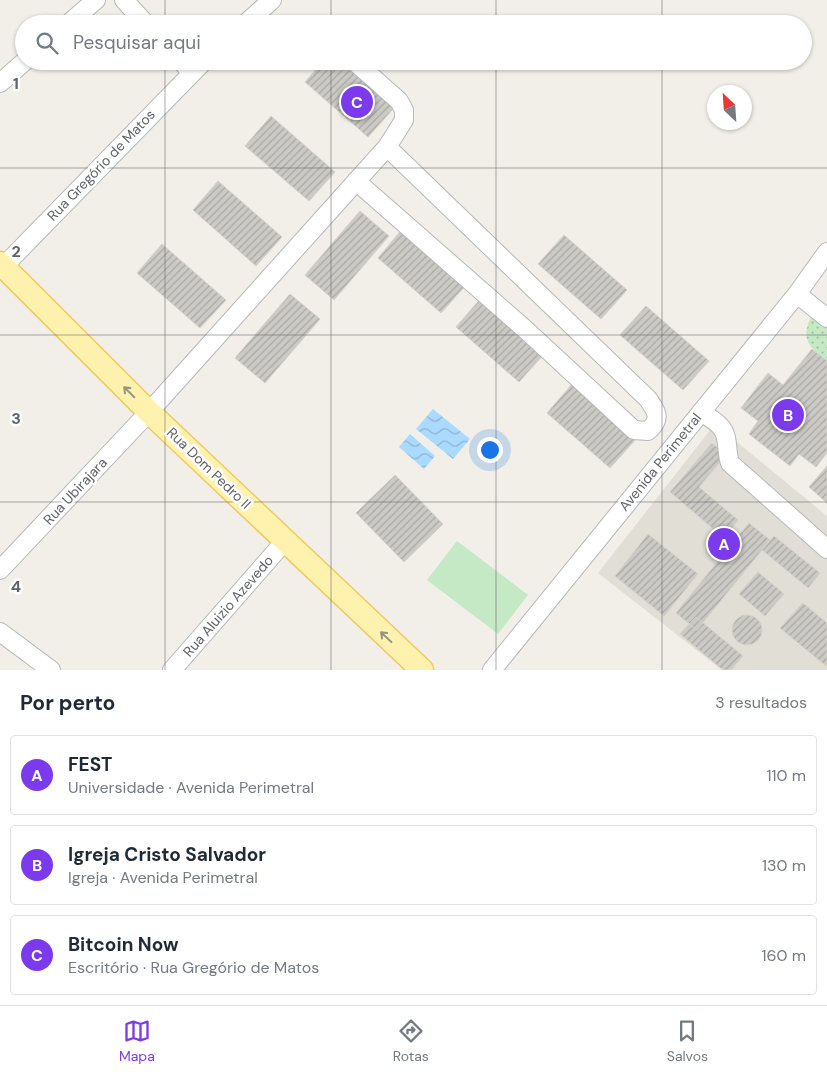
<!DOCTYPE html>
<html lang="pt">
<meta charset="utf-8">
<style>
:root{--surface:#fff;--page:#f2f2f3;--text:#1f2937;--muted:#747a83;--line:#e0e1e3;--accent:#7c3aed}
body{margin:0;font-family:"DM Sans",sans-serif;background:var(--page);color:var(--text)}
.compass{position:absolute;left:707px;top:85px;width:45px;height:45px;border-radius:50%;background:var(--surface);box-shadow:0 1px 4px #0004;rotate:335deg}
.you{position:absolute;left:489px;top:449px;width:18px;height:18px;margin:-12px;border:4px solid #fff;border-radius:50%;background:#1a73e8;box-shadow:0 0 0 8px #1a73e833}
.badge{display:grid;place-items:center;width:32px;height:32px;border-radius:50%;background:var(--accent);color:#fff;font-size:16px;font-weight:700}
.pin{position:absolute;translate:-50% -50%;border:2px solid #fff;box-shadow:0 1px 5px #0006}
.list{margin:0;padding:0;list-style:none}
h2{display:flex;justify-content:space-between;align-items:center;height:65px;margin:0;padding:0 20px;font-size:21px}
h2 small{font-size:16px;font-weight:400;color:var(--muted)}
.list li{display:grid;grid-template-columns:32px 1fr auto;gap:15px;align-items:center;box-sizing:border-box;height:80px;margin:0 10px 10px;padding:0 10px;border:1px solid var(--line);border-radius:5px}
.list b{display:block;font-size:19px;white-space:nowrap}
.list p{margin:0;font-size:16px;white-space:nowrap;color:var(--muted)}
.list em{font-size:16px;font-style:normal;color:var(--muted)}
.icon{flex:none;width:28px;height:28px;fill:none;stroke:currentColor;stroke-width:2;stroke-linecap:round;stroke-linejoin:round}
.map{position:relative;flex:none;width:827px;height:670px;overflow:hidden}
.search{position:absolute;background:var(--surface);box-shadow:0 1px 4px #0004;left:15px;right:15px;top:15px;height:55px;display:flex;align-items:center;gap:12px;box-sizing:border-box;padding:0 18px;border-radius:28px;color:var(--muted);font-size:19px}
.sheet{height:335px;background:var(--surface)}
nav{display:flex;justify-content:space-around;align-items:center;box-sizing:border-box;height:70px;border-top:1px solid var(--line);background:var(--surface);font-size:14px;color:var(--muted)}
nav a{display:grid;justify-items:center;gap:2px}
nav .on{color:var(--accent)}
.map>svg:first-child{display:block}
</style>
<div class="map">
<svg width="827" height="670" viewBox="0 0 827 670">
<defs>
<pattern id="park-dots" width="8" height="8" patternUnits="userSpaceOnUse" patternTransform="scale(1.25)"><rect width="8" height="8" fill="#c5e8c5"/><path d="M2 2h.1M6 6h.1" fill="none" stroke="#a3c0a4" stroke-width="1.8" stroke-linecap="round"/></pattern>
<pattern id="water-waves" width="16" height="10" patternUnits="userSpaceOnUse" patternTransform="scale(1.25)"><rect width="16" height="10" fill="#aadaff"/><path d="M0 5q4-4 8 0t8 0" fill="none" stroke="#8eb4d2"/></pattern>
<pattern id="building-hatch" width="6" height="6" patternUnits="userSpaceOnUse" patternTransform="scale(1.25)"><rect width="6" height="6" fill="#cccac5"/><path d="M-1 1l2-2M0 6l6-6M5 7l2-2" fill="none" stroke="#a9a8a4"/></pattern>
</defs>
<rect width="100%" height="100%" fill="#f1efe8"/>
<path fill="#e1ded6" d="M715 424 827 516V670H722L598 573Z"/>
<path fill="#c5e8c5" d="M457 541 528 595 498 634 427 580Z"/>
<path fill="url(#park-dots)" d="M812 315 827 327V361C808 346 800 339 812 315Z"/>
<path fill="url(#water-waves)" d="M433 409 470 439 453 459 416 429Z
M410 434 435 456 424 469 399 447Z"/>
<path fill="url(#building-hatch)" stroke="#d6d1c6" d="M323 61H340L394 108 368 137 305 82Z
M271 116 335 172 309 201 245 146Z
M218 181 282 237 256 266 193 210Z
M360 211 389 236 334 300 305 275Z
M403 228 467 284 441 313 378 258Z
M564 235 627 290 601 319 538 264Z
M162 244 226 300 200 328 137 273Z
M290 294 320 319 265 383 235 358Z
M481 298 545 353 519 382 456 327Z
M646 306 709 361 683 390 620 335Z
M812 349 827 361V453L816 467 799 454 790 466 749 434 758 421 741 408 768 373 783 385Z
M573 383 636 439 610 468 547 413Z
M712 443 726 455 699 487 738 520 724 538 670 492Z
M827 466V503L809 487Z
M395 475 443 524 404 562 356 513Z
M749 523 770 540 697 630 676 613Z
M648 534 698 574 664 616 615 576Z
M774 536 820 573 808 588 762 550Z
M758 572 784 594 765 616 739 594Z
M803 603 827 623V664L826 666 780 628Z
M732 630a15 15 0 1 1 30 0a15 15 0 1 1-30 0Z
M696 617 743 656 731 670H723L680 634Z"/>
<g fill="none" stroke-linecap="round" stroke-linejoin="round">
<g stroke="#b5b8bc" stroke-width="20">
<path id="minor" d="M124 0 146 24
M68 24 96 0
M245 24 272 0
M181 61 191 72
M0 83 25 61
M356 181 526 330 634 430 648 431C662 419 657 412 648 399L387 147
M0 270 204 61
M797 294 827 318
M701 412C711 419 724 425 726 438 728 447 727 454 730 463L827 549
M0 570 149 412 387 147 404 120V110L399 101 354 61
M0 632 51 670
M172 670 285 541
M492 670 797 294 827 252"/>
</g>
<g stroke="#f2c960" stroke-width="25">
<path id="major" d="M0 263 149 412 422 670"/>
</g>
<use href="#minor" stroke="#fff" stroke-width="18"/>
<use href="#major" stroke="#fff2af" stroke-width="22"/>
</g>
<defs><path id="oneway-shaft" d="M-6 0H5M1.5-3L5.5 0L1.5 3" fill="none" stroke-width="1.6" stroke-linecap="round" stroke-linejoin="round" transform="scale(1.25)"/></defs>
<g stroke="#979581">
<use href="#oneway-shaft" transform="translate(129 392) rotate(-135)"/>
<use href="#oneway-shaft" transform="translate(386 637) rotate(-137)"/>
</g>
<path fill="none" stroke="#5f6368" stroke-width="1" stroke-opacity="0.55" d="M165 0V24M331 0V24M496 0V24M662 0V24M165 61V670M331 61V670M496 61V670M662 61V670M0 168H827M0 335H827M0 502H827"/>
<g text-anchor="middle" stroke-width="5" stroke-linejoin="round" paint-order="stroke">
<g font-size="14" fill="#5f6368" stroke="#fff">
<text transform="translate(101 165) rotate(-46)" y="5">Rua Gregório de Matos</text>
<text transform="translate(660 462) rotate(-51)" y="5">Avenida Perimetral</text>
<text transform="translate(209 468) rotate(44)" y="5">Rua Dom Pedro II</text>
<text transform="translate(75 491) rotate(-47)" y="5">Rua Ubirajara</text>
<text transform="translate(228 606) rotate(-49)" y="5">Rua Aluizio Azevedo</text>
</g>
</g>
<g font-size="16" text-anchor="middle" font-weight="bold" fill="#5f6368" stroke="#fff" stroke-width="5" stroke-linejoin="round" paint-order="stroke">
<text x="16" y="89">1</text>
<text x="16" y="257">2</text>
<text x="16" y="424">3</text>
<text x="16" y="592">4</text>
</g>
</svg>
<svg class="compass" viewBox="-18 -18 36 36"><path d="M0-13l5 13h-10z" fill="#e53935"/><path d="M0 13l5-13h-10z" fill="#747a83"/></svg>
<div class="you"></div>
<div class="pin badge" style="left:724px;top:544px">A</div>
<div class="pin badge" style="left:788px;top:415px">B</div>
<div class="pin badge" style="left:357px;top:102px">C</div>
<div class="search"><svg class="icon" aria-label="search" viewBox="0 0 24 24"><circle cx="10" cy="10" r="6"/><path d="M15 15l6 6"/></svg>Pesquisar aqui</div>
</div>
<section class="sheet">
<h2>Por perto<small>3 resultados</small></h2>
<ul class="list">
<li><span class="badge">A</span><div><b>FEST</b><p>Universidade · Avenida Perimetral</p></div><em>110 m</em></li>
<li><span class="badge">B</span><div><b>Igreja Cristo Salvador</b><p>Igreja · Avenida Perimetral</p></div><em>130 m</em></li>
<li><span class="badge">C</span><div><b>Bitcoin Now</b><p>Escritório · Rua Gregório de Matos</p></div><em>160 m</em></li>
</ul>
</section>
<nav>
<a class="on"><svg class="icon" aria-label="map" viewBox="0 0 24 24"><path d="M3 6l6-2 6 2 6-2v14l-6 2-6-2-6 2zM9 4v14M15 6v14"/></svg>Mapa</a>
<a><svg class="icon" aria-label="directions" viewBox="0 0 24 24"><path d="M12 3l9 9-9 9-9-9zM9 14v-3h6M13 9l2 2-2 2"/></svg>Rotas</a>
<a><svg class="icon" aria-label="saved" viewBox="0 0 24 24"><path d="M7 4h10v16l-5-4-5 4z"/></svg>Salvos</a>
</nav>
